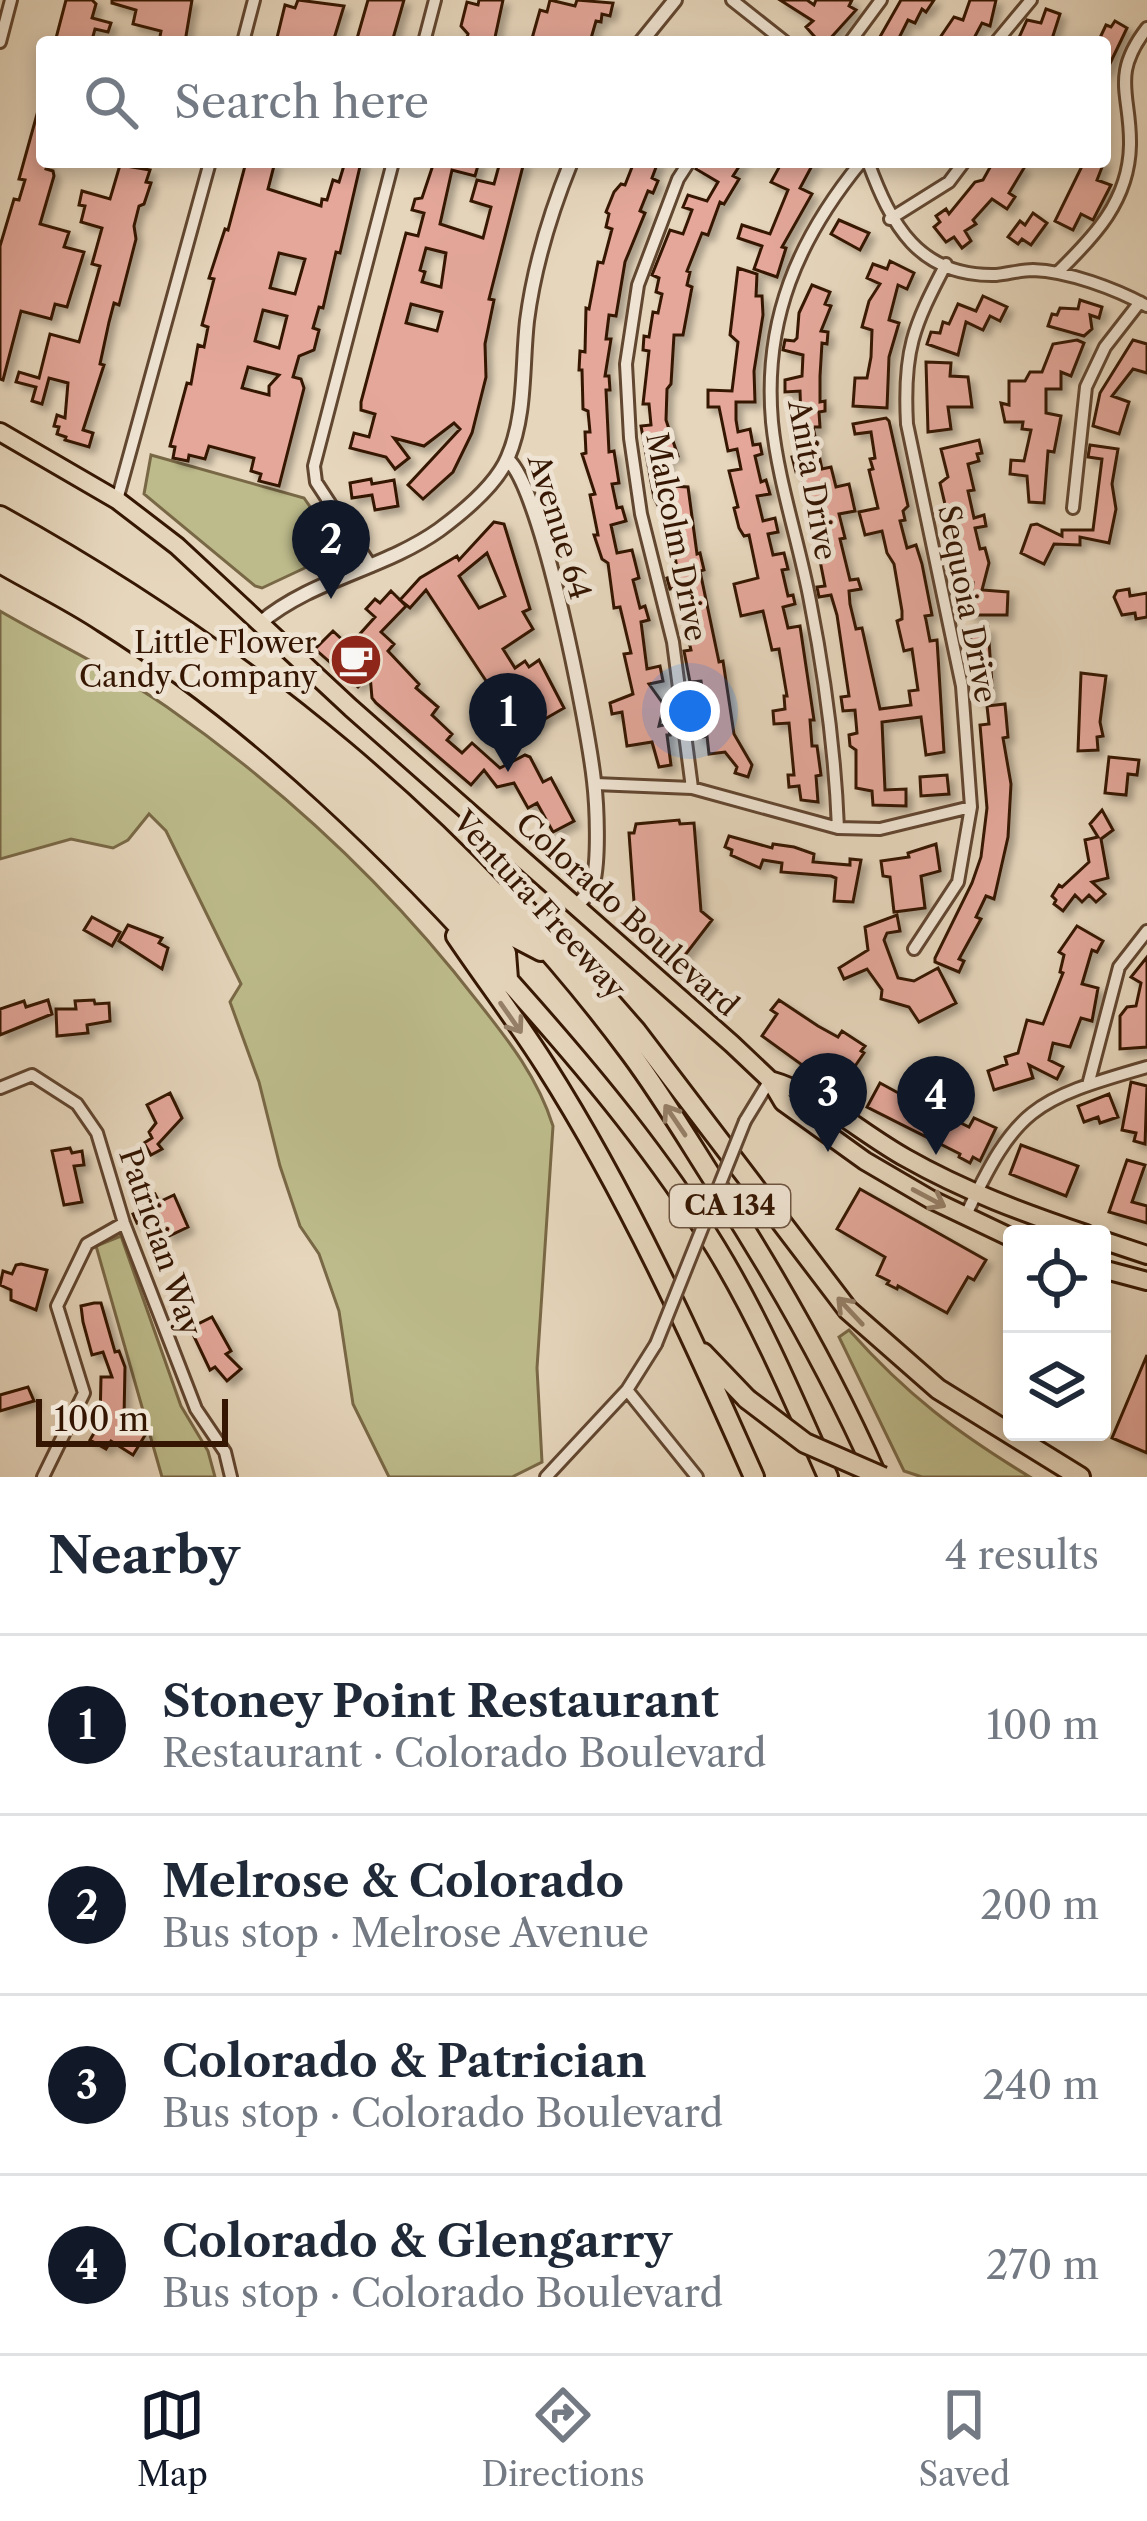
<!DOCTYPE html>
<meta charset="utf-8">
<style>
:root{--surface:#fff;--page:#f6f6f7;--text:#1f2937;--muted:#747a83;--line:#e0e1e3;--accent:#111827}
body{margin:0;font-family:"Libre Caslon Text",serif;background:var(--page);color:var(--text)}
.controls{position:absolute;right:36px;bottom:36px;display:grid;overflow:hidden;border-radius:12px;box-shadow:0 6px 18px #0003}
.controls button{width:108px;height:108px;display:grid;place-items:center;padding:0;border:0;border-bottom:3px solid var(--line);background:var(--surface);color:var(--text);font:60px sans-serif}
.scale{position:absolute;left:36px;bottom:30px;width:192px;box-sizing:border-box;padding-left:12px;border:6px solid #351602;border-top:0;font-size:33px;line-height:42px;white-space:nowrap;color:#351602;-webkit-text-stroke:9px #efe4d3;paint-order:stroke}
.you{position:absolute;left:690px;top:711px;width:42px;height:42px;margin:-30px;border:9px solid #fff;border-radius:50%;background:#1a73e8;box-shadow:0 0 0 18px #1a73e833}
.badge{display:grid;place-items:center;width:78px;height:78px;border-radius:50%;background:var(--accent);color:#fff;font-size:39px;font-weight:700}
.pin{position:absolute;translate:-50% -99px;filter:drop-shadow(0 3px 6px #0008)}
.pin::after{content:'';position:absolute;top:63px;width:42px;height:36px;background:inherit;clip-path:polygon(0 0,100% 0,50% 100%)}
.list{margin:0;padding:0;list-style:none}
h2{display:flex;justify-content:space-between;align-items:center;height:156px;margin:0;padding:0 48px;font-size:51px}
h2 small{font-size:39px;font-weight:400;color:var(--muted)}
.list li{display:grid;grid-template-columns:78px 1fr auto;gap:36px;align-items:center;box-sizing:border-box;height:180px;padding:0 48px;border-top:3px solid var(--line)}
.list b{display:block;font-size:45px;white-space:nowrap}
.list p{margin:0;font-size:39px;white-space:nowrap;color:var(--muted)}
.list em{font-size:39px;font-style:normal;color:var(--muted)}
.icon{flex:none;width:66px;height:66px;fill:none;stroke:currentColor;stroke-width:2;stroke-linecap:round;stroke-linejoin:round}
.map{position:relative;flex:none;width:1147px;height:1477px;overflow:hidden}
.search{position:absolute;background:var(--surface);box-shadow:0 6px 18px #0003;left:36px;right:36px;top:36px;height:132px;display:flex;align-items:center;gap:30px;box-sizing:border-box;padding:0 42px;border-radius:12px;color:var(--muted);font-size:45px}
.sheet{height:876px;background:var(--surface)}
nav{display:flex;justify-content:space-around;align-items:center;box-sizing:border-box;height:168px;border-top:3px solid var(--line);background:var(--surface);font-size:33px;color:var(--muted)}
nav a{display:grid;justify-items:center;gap:6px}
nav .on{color:var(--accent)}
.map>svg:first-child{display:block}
</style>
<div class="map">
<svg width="1147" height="1477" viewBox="0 0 1147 1477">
<defs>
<filter id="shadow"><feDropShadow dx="5.5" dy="5.5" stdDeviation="3" flood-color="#0004"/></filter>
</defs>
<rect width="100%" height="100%" fill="#e6d6bc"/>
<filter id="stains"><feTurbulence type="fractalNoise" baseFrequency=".00167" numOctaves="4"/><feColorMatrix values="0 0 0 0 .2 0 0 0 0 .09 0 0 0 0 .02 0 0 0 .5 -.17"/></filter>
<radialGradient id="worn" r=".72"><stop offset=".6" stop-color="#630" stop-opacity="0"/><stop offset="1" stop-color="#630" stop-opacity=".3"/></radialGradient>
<path fill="#bdbb8b" stroke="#796846" stroke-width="3" d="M151 455 304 498 341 551 262 588 255 586 144 494Z
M0 611C55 643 115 671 167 707 284 789 391 889 478 1002 509 1041 538 1078 553 1126L537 1368 542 1462 512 1477H389L353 1404 339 1311 319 1254 300 1226 280 1166 259 1082 230 1002 241 984 166 831 149 814 128 840 113 848 71 839 0 859Z
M121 1236 181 1406 208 1451 215 1477H162L96 1246Z
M849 1330C907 1395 956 1432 1030 1477H922L904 1471 839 1337Z"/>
<path fill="#e4a79a" stroke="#351602" stroke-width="3" fill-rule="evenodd" filter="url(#shadow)" d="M66 0H92L96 4 92 18 111 23 108 32 95 29 92 40 55 42Z
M112 0H192L185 42H159L161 31 133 24 136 10 112 3Z
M298 0 344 6 333 42H276L285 5 295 8Z
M368 0H404L392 42H356Z
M479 0H503L494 42H466L468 34 461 26 467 2 478 5Z
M550 0 575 6 577 0 613 3 610 16 602 14 601 22 596 21 590 42H531L540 10 547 12Z
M780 0H807L814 5 816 0H852L849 6 856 10 827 42H808L814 36 806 27 813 21Z
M901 0H934L926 12 922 9 915 23 908 20 897 42H877Z
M970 0H996L990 26 982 23 972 42H937L954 17 963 20Z
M1046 9 1060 14 1051 42H1017L1027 20 1041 23Z
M1115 21 1127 28 1105 74V42H1098L1106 25 1111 27Z
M39 107H42V162H48L46 169 53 171 54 176 40 224 69 232 64 247 84 252 67 307 55 304 51 319 21 311 3 380 0 379V246L14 199 19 200 25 180 19 179Z
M246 162H275L268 189 321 206 322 199 327 200 333 180 339 182 345 162H361L340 253 336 252 323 308 319 307 313 328 319 330 314 350 299 356 293 377 301 379 304 388 279 486 259 481 261 474 251 471 254 458 209 446 205 459 189 455 188 461 173 458 175 447 170 446 187 383 191 384 198 345 204 347 208 327 202 325 214 279 209 278 225 229 228 230ZM279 253 305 259 295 294 270 288ZM263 310 287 316 279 348 255 341ZM248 367 279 375 269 386V395L242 388Z
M434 162H479L475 176 452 170 440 224 483 238 491 207 471 201 477 180 494 184 500 162H524L489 299 494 300 485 344 486 377 472 433 453 472 423 499 408 485 460 429 454 423 424 446 394 438 409 458 395 469 386 457 350 448 354 433 369 437 375 414 361 410V402L406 233 418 236 424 213 412 210 415 199 422 198ZM426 248 446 253 441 287 422 282 425 272 420 270ZM411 304 442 312 437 331 406 323Z
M634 162H658L652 178 658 181 653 193 648 191 640 211 645 213 625 262 616 316 609 315 606 339H611L605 376H609L610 390H606L609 452 614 451 619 483 612 484 617 508 622 507 626 521 611 525 617 553 632 550 639 578 633 580 640 608 645 606 649 620 641 622 647 669 660 666 663 681 649 684 664 705 659 726 668 724 670 735H667L671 765 659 767 652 742 627 746 622 712 612 714 610 703 633 694 624 654 631 653 620 607 614 608 608 563 602 559 594 535H598L590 495 595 494 582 454 586 453 585 432H590L588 411 583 409 582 370H579L580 351 585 352 586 308 589 309 598 262 603 263 612 229 606 227 609 214 606 212 614 192 621 184 625 185Z
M699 162H742L733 176 739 179 724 204 720 202 708 235 702 233 687 271 690 272 687 285 692 287 683 335H674L671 384 667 389 666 420 678 456 667 458 671 486 688 487 697 554 700 553 704 570 700 571 719 662 723 661 734 734 752 765 748 777 735 773 737 767 725 752 709 754 707 736 699 738 697 724 708 722 710 717 707 697 704 698 701 681 690 682 684 651 691 650 686 629 690 628 685 608H680L676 588 670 589 667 578 678 575 671 532H665L662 513 654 498 641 426 651 425 649 404H643L649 351 643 350 644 336 649 337 653 312 658 313 662 294 656 292 659 278 652 275 670 230 683 234 692 210 683 207 688 195 707 201 718 182 696 169Z
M782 162H814L800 188 812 194 782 247 786 248 777 277 754 269 762 246 738 238 742 225 770 234 788 190 771 182Z
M993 162H1015L1024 168 1009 193 1015 197 1007 209 992 199 973 220 976 224 965 231 971 241 962 248 954 237 946 242 934 227 940 222 936 216 946 209 949 214 975 182 983 180Z
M1084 162H1104L1097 180 1111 185 1093 220 1081 214 1073 230 1055 221Z
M120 165 150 170 146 182 151 183 144 204 139 206 134 226 136 239 119 305 114 303 109 322 100 364 104 365 83 430 93 433 89 447 65 440 66 437 57 434 59 427 54 426 57 415 65 418 68 383 49 378 42 404 32 401 36 387 16 382 19 372 39 378 50 334 79 342 100 266 92 264 102 228 81 222 85 206 79 205 82 191 110 199Z
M1033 213 1047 223 1031 245 1022 239 1018 244 1008 237 1020 221 1025 225Z
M839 220 869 233 860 250 831 234Z
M890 261 914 273 907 289 898 285 889 320 899 323 889 357 887 408 853 406 855 378H867L871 357 872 330 862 327 869 301 880 284 867 278 873 264 887 269Z
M738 268 757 274 756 296H762L763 315 754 371 755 402H736V420L738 432 750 429 753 445 760 444 762 454 755 456 761 482 766 480 770 494 757 496 763 521 775 518 778 532 768 534 773 555 784 553 788 569 782 570 788 596 793 595 795 604 783 607 788 628 800 626 814 720H810L812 746H817L821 775 816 776 818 802 801 800 799 786 789 787 788 775H794L789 723 774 724 773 711 785 709 784 696H787L779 649 772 650 763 611 741 616 734 584 758 578 749 535 744 536 739 528 734 508 738 507 729 471 741 469 737 449 728 451 719 407H708V390L732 391 738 342 730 335Z
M812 285 830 292 825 304 831 306 821 331 828 332 827 344 822 343 820 376V402L825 401V411L819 412 820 427H813L822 469 831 467 836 487 849 484 855 511 839 514 845 538 840 539 850 580 858 579 861 589 849 591 850 604 856 629 862 628 880 709 911 705 909 691 918 690 912 649 904 651 897 621 902 619V611L894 564 887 553 882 531 865 535 859 512 878 508 869 470 873 469 870 459 875 458 871 432 855 434 853 424 886 418 889 421 908 506 903 511 905 520 900 521 907 548 916 545 922 564 932 615 925 616 926 620 930 641 937 640 944 752 926 755 921 717 882 722 885 790 906 789V806L873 805 872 791 856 788V750L850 746 849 735 857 733 855 710 843 711 841 697 849 696 837 615 831 595 819 597 817 587 825 586 811 515 800 471 796 472 792 457 797 456 790 418H801L800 391 785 392V380L802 376 803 355 783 350 785 340 794 341 797 338 799 313Z
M983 296 1007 307 1000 321 990 316 983 330 966 322 958 355 927 344 931 332 940 333 943 322 949 324 958 304 976 311Z
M1080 300 1102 307 1099 318 1090 315 1092 329 1084 336 1048 326 1052 314 1057 315 1060 308 1078 309Z
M1077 340 1084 343 1071 376 1061 372V389H1046V413L1061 416 1054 452 1048 451 1044 503 1029 502 1027 476 1010 474 1011 460 1024 461 1031 430 1022 429 1023 422H1005L1001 403 1009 405V381H1025L1030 372H1042L1053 344Z
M1133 340 1147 344V373L1133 369 1112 396 1129 402 1119 434 1093 426 1100 393Z
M926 362 951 363 950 376 968 377 972 407H948L951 429 928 432Z
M979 440 982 453 977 454 979 461 968 464 974 490 968 491 974 518 984 515 986 526 975 528 980 549 985 548 989 563 982 590 1008 592 1007 615H970L973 583 967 584 960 568 940 483 948 477 941 449Z
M1090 445 1118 449 1112 484 1116 509 1109 543 1080 537V545L1054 544 1044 564 1021 553 1031 525 1037 524 1062 536V530H1093L1102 459 1088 457Z
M371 479 372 484 394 480 398 506 375 510 372 495 352 498 350 483Z
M494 522 504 524 530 609 523 612 533 629 503 649 515 668 525 661 529 667 539 660 564 708 531 727 508 692 498 699 426 590 410 608 400 600 420 578 457 556 459 560ZM487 553 505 596 479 608 459 576Z
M1129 589 1130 596 1147 593V617L1136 619 1135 613 1122 615 1114 597 1117 591Z
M391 591 406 606 381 632 394 644 388 651 419 684 416 688 438 707 432 715 452 734 447 740 462 753 472 743 500 768 525 755 530 757 543 782 551 778 574 821 553 832 537 803 528 808 514 783 497 787 484 770 471 785 376 703 372 698 370 675 358 687 315 649 333 631 349 646 375 617 366 609 375 599 380 603Z
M988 627 993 698 977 699 970 631Z
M1081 673 1106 676 1100 722 1103 736 1097 737 1098 750 1078 751Z
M1005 704 1008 737 1003 738 1011 784 1008 837 994 899 986 896 976 917 981 919 959 959 964 961 959 972 935 962V958L972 883 981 857 987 808 980 725 989 724 987 706Z
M1109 757 1139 760 1137 775 1128 774 1126 795 1105 793Z
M947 775 949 794 921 796 920 777Z
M1102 810 1113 830 1101 839 1108 878 1092 882 1105 894 1096 902 1089 895 1082 902 1075 895 1063 911 1054 904 1056 900 1052 896 1059 885 1062 887 1089 862 1085 840 1098 837 1090 824Z
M679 820 680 824 694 823 701 911 712 920 679 963 636 929 629 833H634L636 824Z
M729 836 772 848 773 844 794 847 814 854 813 862 850 865V859L861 860 853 902 834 901 836 878 831 876 781 872 782 863 763 860 760 868 731 855 732 850 725 847Z
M936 844 940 871 921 876 925 908 894 912 890 877 883 876 881 861 909 857 908 853Z
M897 915 900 931 887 933 884 940 898 978 914 981 938 968 956 1003 919 1022 909 1007 881 999 882 990 867 969 844 979 839 968 868 950 865 927Z
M92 917 120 932 112 946 84 930Z
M128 925 162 938 159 943 168 948 162 969 119 941Z
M1077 926 1103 941 1097 952 1092 950 1082 984 1098 988 1092 1021 1081 1018 1070 1047 1053 1043 1049 1060 1063 1067 1057 1079 1029 1065 1033 1078 994 1090 988 1071 1007 1064 1005 1057 1018 1053 1027 1020 1043 1024 1063 973 1060 972 1064 955 1059 952Z
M1147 957V1047L1120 1049V1016L1127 1007 1136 1006 1141 983 1131 977Z
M48 1000 52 1014 0 1035V1009L24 1001 26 1007Z
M94 1000 95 1004 109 1003 110 1021 87 1025 88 1033 57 1036 56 1009H76L75 1001Z
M779 1000 818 1026 838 1037 842 1031 865 1046 861 1051 864 1053 838 1091 762 1036 777 1014 771 1010Z
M910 1078 937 1092 929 1107 969 1127 974 1118 996 1128 980 1161 973 1157 970 1163 959 1157 960 1154 867 1107 880 1083 902 1095Z
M1131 1082 1147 1086 1145 1144 1134 1141 1136 1133 1122 1130Z
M170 1093 182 1118 158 1144 162 1149 151 1155 144 1143 152 1138 149 1132 156 1123 147 1105Z
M1109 1094 1118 1117 1100 1123 1098 1117 1084 1122 1078 1106Z
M1021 1145 1078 1166 1066 1196 1010 1174Z
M70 1148 72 1153 82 1151 84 1165 74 1166 82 1202 64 1205 52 1151Z
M1127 1160 1145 1165 1132 1202 1147 1206V1223L1109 1212Z
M860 1189 986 1260 974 1280 968 1277 947 1313 898 1286 897 1289 887 1284 889 1281 877 1275 885 1257 837 1229Z
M155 1194 159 1202 174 1195 188 1227 169 1236 158 1213 137 1223 133 1214 145 1209 141 1201Z
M21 1264 47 1270 36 1310 11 1300V1290L0 1285 3 1271 12 1274 16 1265Z
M94 1303H101L115 1352 119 1351 125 1367 124 1418 147 1432 133 1455 111 1441 106 1449 90 1440 100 1423 101 1377H112L103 1352 92 1355 83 1322 81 1306Z
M212 1317 231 1351 226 1354 241 1369 227 1381 215 1367 210 1370 190 1328Z
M1147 1355V1453L1112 1438Z
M28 1387 34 1401 0 1411V1395Z"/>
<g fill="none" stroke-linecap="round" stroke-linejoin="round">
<g stroke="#614630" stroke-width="16">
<path id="minor" d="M732 0 785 42
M0 42 11 0
M243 42 254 0
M424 42 435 0
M850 42 881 0
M996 42 1031 0
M689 162 678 179 638 285 626 364 630 438 641 514 673 642 692 788
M868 162C891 224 918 277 996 275 1008 274 1020 270 1033 270 1068 271 1116 289 1147 306
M890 219 949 182 964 162
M1057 273C1094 237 1129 201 1130 145 1131 94 1110 76 1147 28
M117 500 210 162
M1073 508 1086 387 1105 347 1140 302
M371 566 316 482 314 466 393 162
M595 784 692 788 838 828 880 829 971 807
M838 828C835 751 825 677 810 601 799 542 778 482 772 422 763 320 798 239 861 162
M914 949 958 882 971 807 962 686 907 424C903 351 913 327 946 264
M1088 1085 1119 967 1147 931
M0 1088 32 1075 77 1104 97 1133 124 1223 196 1409 225 1452 231 1477
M745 1121 770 1080
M965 1217C1016 1108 1032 1100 1147 1067
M627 1390 697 1477
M43 1477 84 1393 57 1306 87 1244 124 1223
M546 1477 627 1390 656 1344"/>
</g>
<g stroke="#614630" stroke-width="18">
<path id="tertiary" d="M641 42 675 0
M508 460C542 489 588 726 594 781 597 806 599 859 593 883 590 892 584 898 577 905
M260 623C312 579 384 569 439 530 462 513 497 484 508 457 526 415 522 366 527 321 534 266 550 214 571 162"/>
</g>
<g stroke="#351602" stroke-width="22">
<path id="primary" d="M0 432 117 500 177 546 351 708 732 1044 770 1080 783 1102 865 1161 930 1199 1012 1238
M770 1080C820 1094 861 1133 906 1158 964 1191 1024 1213 1086 1234
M1102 1240 1147 1255
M1102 1269 1147 1281"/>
</g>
<g stroke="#351602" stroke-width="24">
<path id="motorway" d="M0 516C243 650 465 830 631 1054 663 1097 691 1145 720 1190 779 1282 833 1377 877 1477
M0 530 150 621 260 700 407 826 516 938 541 951
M0 545 177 656 333 781 428 870 506 953 508 979
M0 563C34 583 70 600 103 622 262 722 398 856 522 996 593 1076 660 1157 716 1248 760 1320 794 1400 828 1477
M507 890 560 944 636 1031 848 1310 938 1389 1080 1477
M456 936C485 979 517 1021 545 1065 627 1194 692 1337 754 1477
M703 1353 747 1399"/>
</g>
<use href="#minor" stroke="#efe4d3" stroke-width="10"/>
<use href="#tertiary" stroke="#efe4d3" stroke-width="12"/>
<use href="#primary" stroke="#e6d6bc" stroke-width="16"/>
<use href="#motorway" stroke="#e6d6bc" stroke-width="18"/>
<g stroke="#614630" stroke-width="16" stroke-linecap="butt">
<path id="minor-bridge" d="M656 1344 745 1121"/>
</g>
<g stroke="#351602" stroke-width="24" stroke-linecap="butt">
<path id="motorway-bridge" d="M747 1399 805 1443 883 1477"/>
</g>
<use href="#minor-bridge" stroke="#efe4d3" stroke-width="10"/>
<use href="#motorway-bridge" stroke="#e6d6bc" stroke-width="18"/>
</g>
<defs><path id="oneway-shaft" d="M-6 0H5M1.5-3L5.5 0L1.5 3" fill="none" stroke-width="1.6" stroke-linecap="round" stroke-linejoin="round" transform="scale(3)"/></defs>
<g stroke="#968068">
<use href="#oneway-shaft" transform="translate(511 1018) rotate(55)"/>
<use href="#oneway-shaft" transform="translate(675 1120) rotate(-124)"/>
<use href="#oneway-shaft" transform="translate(929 1198) rotate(28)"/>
<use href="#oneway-shaft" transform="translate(850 1311) rotate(-133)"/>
</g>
<defs>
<g id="cafe-disc" transform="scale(2.7)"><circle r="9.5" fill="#8f2418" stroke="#efe4d3"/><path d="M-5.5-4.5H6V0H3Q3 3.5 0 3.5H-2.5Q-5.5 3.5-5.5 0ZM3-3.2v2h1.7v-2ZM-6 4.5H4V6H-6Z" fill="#fff"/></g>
</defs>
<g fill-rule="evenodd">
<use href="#cafe-disc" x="356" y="660"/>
</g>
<g text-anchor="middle" stroke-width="10" stroke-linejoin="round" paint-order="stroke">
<rect fill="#efe4d3" stroke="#6d5441" stroke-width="3" x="670" y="1185" width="120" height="42" rx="9"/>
<g font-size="27" font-weight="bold" fill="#351602">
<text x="730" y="1215">CA 134</text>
</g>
<g font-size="30" fill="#351602" stroke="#efe4d3">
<text transform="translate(812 480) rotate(80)" y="10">Anita Drive</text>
<text transform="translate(559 527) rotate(73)" y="10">Avenue 64</text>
<text transform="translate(676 537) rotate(79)" y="10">Malcolm Drive</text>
<text transform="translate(967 604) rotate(79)" y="10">Sequoia Drive</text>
<text transform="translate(539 905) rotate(48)" y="10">Ventura Freeway</text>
<text transform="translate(627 915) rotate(42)" y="10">Colorado Boulevard</text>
<text transform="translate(160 1242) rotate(71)" y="10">Patrician Way</text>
</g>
<g font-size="30" fill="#351602" stroke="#efe4d3" text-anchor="end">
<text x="317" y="653">Little Flower<tspan x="317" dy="34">Candy Company</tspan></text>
</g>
</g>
<rect width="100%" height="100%" filter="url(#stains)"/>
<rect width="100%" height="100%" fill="url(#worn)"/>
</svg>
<div class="controls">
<button><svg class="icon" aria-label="locate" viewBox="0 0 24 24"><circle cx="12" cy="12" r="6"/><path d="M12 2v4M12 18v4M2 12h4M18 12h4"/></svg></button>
<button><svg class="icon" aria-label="layers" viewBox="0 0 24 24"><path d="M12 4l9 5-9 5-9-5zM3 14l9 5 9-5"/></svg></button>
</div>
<div class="scale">100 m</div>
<div class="you"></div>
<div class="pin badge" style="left:508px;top:772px">1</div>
<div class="pin badge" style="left:331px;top:599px">2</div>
<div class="pin badge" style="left:828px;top:1152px">3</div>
<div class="pin badge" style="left:936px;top:1155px">4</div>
<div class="search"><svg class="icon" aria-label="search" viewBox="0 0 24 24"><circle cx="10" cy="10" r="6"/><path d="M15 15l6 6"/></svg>Search here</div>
</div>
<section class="sheet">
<h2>Nearby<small>4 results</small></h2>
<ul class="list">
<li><span class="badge">1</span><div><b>Stoney Point Restaurant</b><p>Restaurant · Colorado Boulevard</p></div><em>100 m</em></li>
<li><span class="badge">2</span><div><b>Melrose &amp; Colorado</b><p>Bus stop · Melrose Avenue</p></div><em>200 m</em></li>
<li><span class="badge">3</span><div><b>Colorado &amp; Patrician</b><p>Bus stop · Colorado Boulevard</p></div><em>240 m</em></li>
<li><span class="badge">4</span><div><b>Colorado &amp; Glengarry</b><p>Bus stop · Colorado Boulevard</p></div><em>270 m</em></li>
</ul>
</section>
<nav>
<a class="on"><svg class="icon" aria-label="map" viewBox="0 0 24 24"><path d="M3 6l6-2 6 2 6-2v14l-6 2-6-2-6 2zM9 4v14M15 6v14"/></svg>Map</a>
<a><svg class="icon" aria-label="directions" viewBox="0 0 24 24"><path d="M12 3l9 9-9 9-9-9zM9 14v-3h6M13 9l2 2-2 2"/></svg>Directions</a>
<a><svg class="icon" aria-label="saved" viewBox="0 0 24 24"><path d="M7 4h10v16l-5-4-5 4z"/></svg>Saved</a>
</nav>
